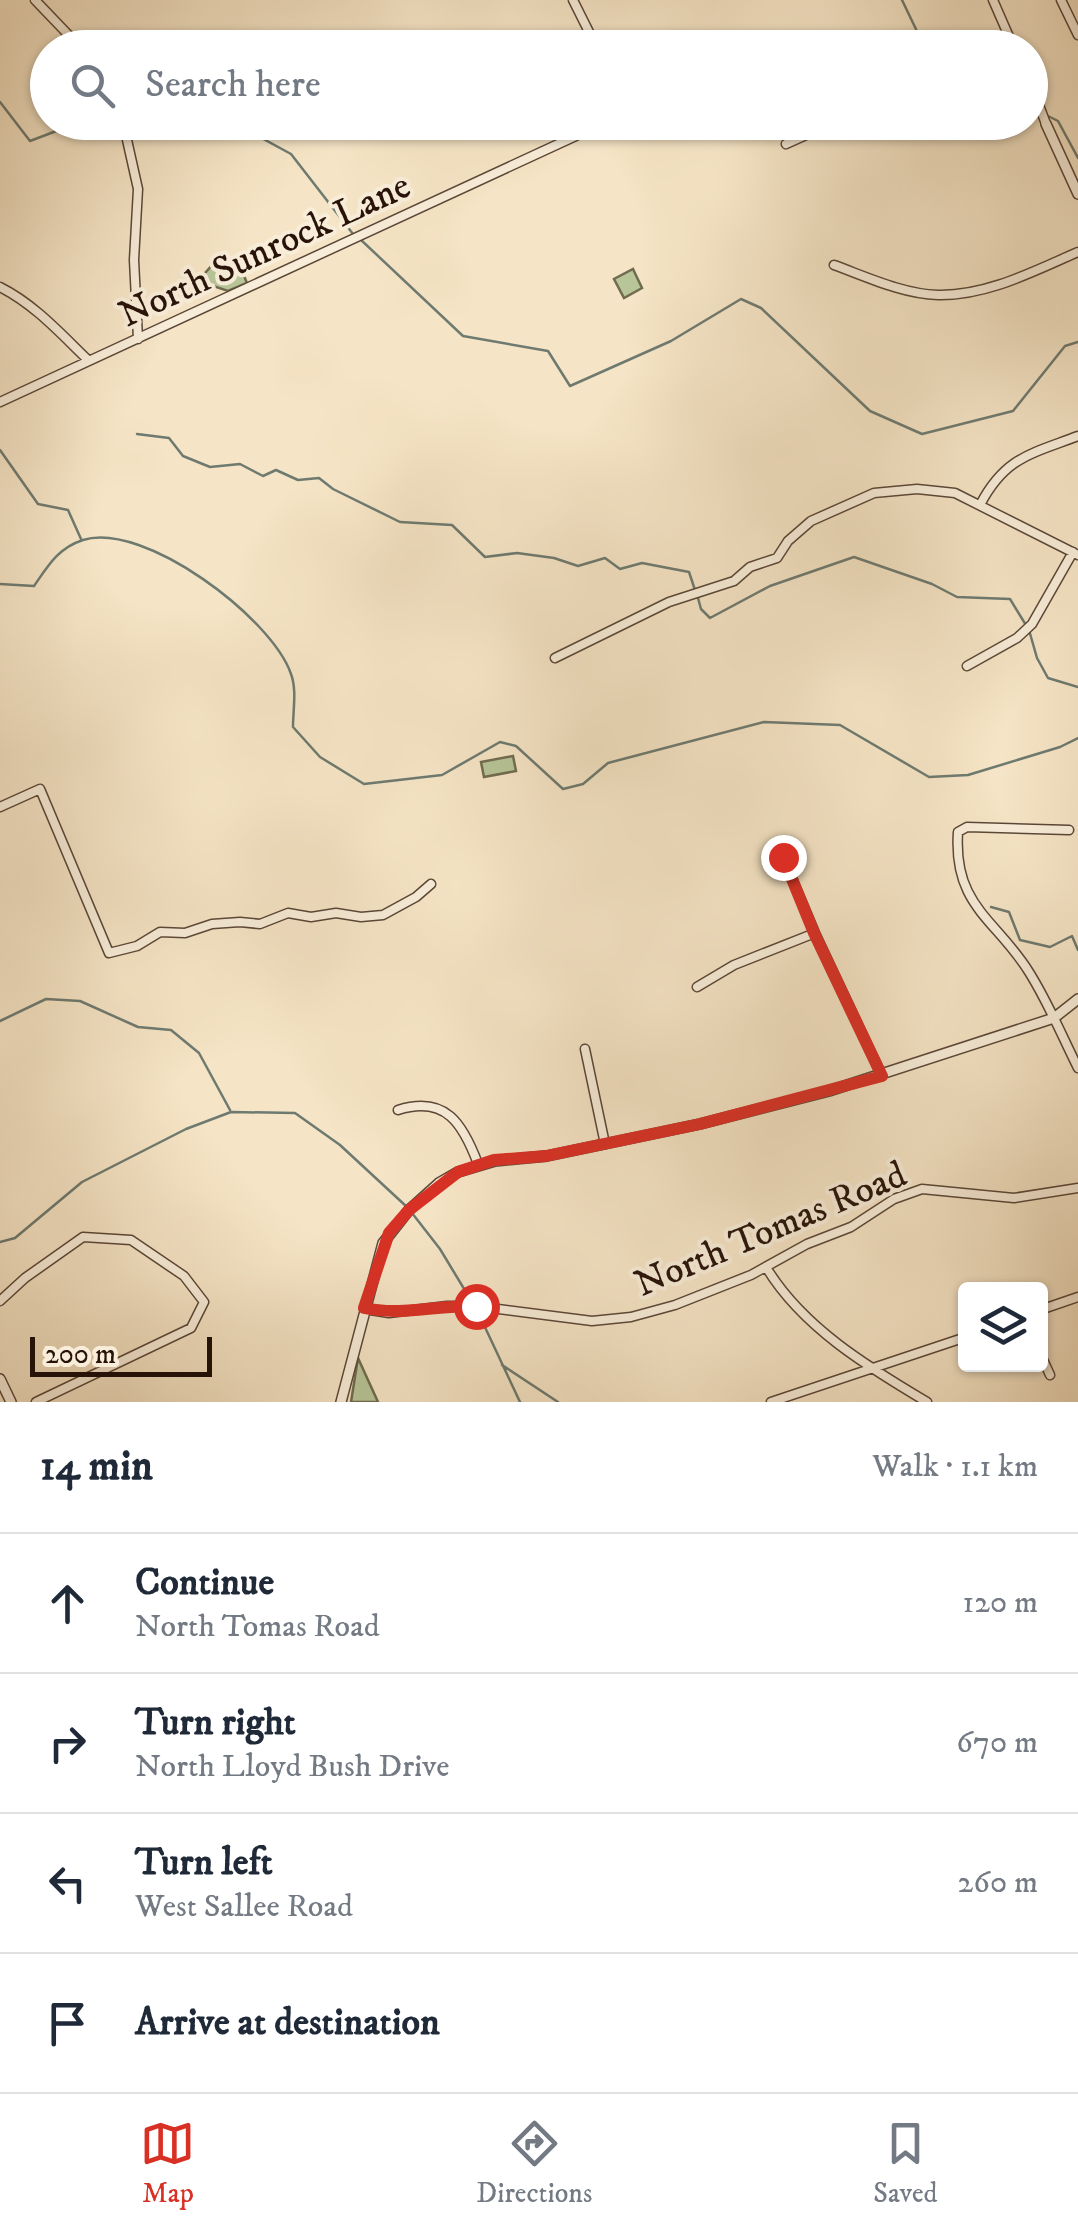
<!DOCTYPE html>
<meta charset="utf-8">
<style>
:root{--surface:#fff;--page:#f2f2f3;--text:#1f2937;--muted:#747a83;--line:#e0e1e3;--accent:#d93025}
body{margin:0;font-family:"IM FELL DW Pica",serif;background:var(--page);color:var(--text)}
.controls{position:absolute;right:30px;bottom:30px;display:grid;overflow:hidden;border-radius:10px;box-shadow:0 2px 8px #0004}
.controls button{width:90px;height:90px;display:grid;place-items:center;padding:0;border:0;border-bottom:2px solid var(--line);background:var(--surface);color:var(--text);font:50px sans-serif}
.scale{position:absolute;left:30px;bottom:25px;width:182px;box-sizing:border-box;padding-left:10px;border:5px solid #281309;border-top:0;font-size:28px;line-height:35px;white-space:nowrap;color:#281309;-webkit-text-stroke:8px #f8edd9;paint-order:stroke}
.stop{position:absolute;width:30px;height:30px;margin:-22px;border:8px solid #d93025;border-radius:50%;background:#fff}
.stop.end{background:#d93025;border-color:#fff;box-shadow:0 2px 10px #0008}
.list{margin:0;padding:0;list-style:none}
h2{display:flex;justify-content:space-between;align-items:center;height:130px;margin:0;padding:0 40px;font-size:42px}
h2 small{font-size:32px;font-weight:400;color:var(--muted)}
.list li{display:grid;grid-template-columns:65px 1fr auto;gap:30px;align-items:center;box-sizing:border-box;height:140px;padding:0 40px;border-top:2px solid var(--line)}
.list b{display:block;font-size:38px;white-space:nowrap}
.list p{margin:0;font-size:32px;white-space:nowrap;color:var(--muted)}
.list em{font-size:32px;font-style:normal;color:var(--muted)}
.icon{flex:none;width:55px;height:55px;fill:none;stroke:currentColor;stroke-width:2;stroke-linecap:round;stroke-linejoin:round}
.map{position:relative;flex:none;width:1078px;height:1402px;overflow:hidden}
.search{position:absolute;background:var(--surface);box-shadow:0 2px 8px #0004;left:30px;right:30px;top:30px;height:110px;display:flex;align-items:center;gap:25px;box-sizing:border-box;padding:0 35px;border-radius:55px;color:var(--muted);font-size:38px}
.sheet{height:690px;background:var(--surface)}
nav{display:flex;justify-content:space-around;align-items:center;box-sizing:border-box;height:140px;border-top:2px solid var(--line);background:var(--surface);font-size:28px;color:var(--muted)}
nav a{display:grid;justify-items:center;gap:5px}
nav .on{color:var(--accent)}
.map>svg:first-child{display:block}
</style>
<div class="map">
<svg width="1078" height="1402" viewBox="0 0 1078 1402">
<rect width="100%" height="100%" fill="#f5e4c5"/>
<filter id="stains"><feTurbulence type="fractalNoise" baseFrequency=".002" numOctaves="4"/><feColorMatrix values="0 0 0 0 .2 0 0 0 0 .09 0 0 0 0 .02 0 0 0 .5 -.17"/></filter>
<radialGradient id="worn" r=".72"><stop offset=".6" stop-color="#630" stop-opacity="0"/><stop offset="1" stop-color="#630" stop-opacity=".3"/></radialGradient>
<path fill="#b7c598" stroke="#706c50" stroke-width="2.5" d="M214 263 244 276 247 283 228 291 198 281Z
M633 269 642 288 624 298 614 279Z
M513 756 516 771 484 777 481 762Z
M358 1358 378 1402H351Z"/>
<g fill="none" stroke-linecap="round" stroke-linejoin="round">
<path stroke="#6e7a70" stroke-width="2.5" d="M902 0 925 48
M0 102 30 141 80 122
M1046 115 1058 121 1078 158
M232 122 291 154 353 234
M360 239 463 336 548 351 570 386 671 341 741 299 761 308 870 411 922 434 1013 411 1065 346 1078 342
M137 434 169 438 183 456 210 467 240 464 263 476 276 470 298 480 319 478 333 489 400 522 452 525 485 557 517 553 554 558 578 566 605 558 620 569 642 563 689 572 695 590
M0 450 38 504 68 510 81 539
M0 584 34 586C48 566 58 548 83 540 144 521 272 618 291 674 297 690 293 710 293 727L320 757 364 784 442 775 500 742 516 746 563 789 583 784 608 763 764 722 840 725 929 777 968 775 1060 747 1078 738
M698 598 701 609 710 618 770 586 854 557 932 584 957 597 1010 599 1029 630 1037 658 1048 678 1078 687
M991 907 1009 912 1020 940 1050 947 1072 936 1078 950
M0 1021 46 999 80 1001 138 1027 171 1030 199 1053 230 1110
M412 1213 440 1249 472 1302
M0 1242 15 1238 82 1182 186 1129 231 1112 295 1113 340 1145 407 1207
M476 1308 520 1402
M502 1365 558 1402"/>
<g stroke="#5b4738" stroke-width="11">
<path id="minor" d="M35 0 81 48
M573 0 597 48
M993 0 1014 48
M1061 0 1078 35
M998 48 1014 46
M1030 81 1046 124
M123 122 138 189 134 260 138 339
M786 144 835 122
M834 265C867 277 903 294 938 295 987 296 1034 271 1078 252
M0 287C34 304 60 333 87 359
M0 402 606 122
M980 505C1005 457 1031 454 1078 436
M555 658 669 602 734 581 750 567 777 558 788 541 811 521 874 493 917 489 955 493 1078 555
M967 666 1017 638 1032 624 1073 552
M0 807 40 789 109 953 137 946 160 932 185 933 212 924 240 922 260 924 288 913 311 917 336 913 361 917 383 915 416 897 431 884
M1069 830 967 827 958 832C953 906 996 919 1029 972 1048 1002 1062 1036 1078 1068
M783 857 815 933 882 1076
M697 987 734 965 815 933
M585 1049 605 1144
M398 1110C446 1095 463 1124 478 1164
M766 1267C802 1327 868 1367 927 1402
M0 1301 25 1278 83 1237 131 1240 184 1276 204 1302 191 1328 36 1402
M364 1309 389 1313 447 1306H475L592 1321 631 1317 675 1305 751 1275 807 1244 851 1227 894 1199 922 1189 1014 1198 1078 1188
M1040 1310 1078 1297
M1040 1353 1050 1375
M771 1402 966 1337"/>
</g>
<g stroke="#5b4738" stroke-width="12">
<path id="tertiary" d="M1046 124 1078 194
M0 1379 11 1402
M341 1402 383 1243 409 1210 439 1183 458 1172 495 1161 547 1156 700 1124 829 1091 1054 1018 1078 999"/>
</g>
<use href="#minor" stroke="#f8edd9" stroke-width="8"/>
<use href="#tertiary" stroke="#f8edd9" stroke-width="9"/>
</g>
<g fill="none" stroke-linecap="round" stroke-linejoin="round">
<path stroke="#d93025" stroke-width="12" d="M476 1306C437 1305 402 1316 364 1308L389 1233 409 1210 458 1172 494 1160 546 1156 700 1124 882 1076 814 933 783 857"/>
</g>
<g text-anchor="middle" stroke-width="8" stroke-linejoin="round" paint-order="stroke">
<g font-size="38" fill="#281309" stroke="#f8edd9">
<text transform="translate(264 249) rotate(-25)" y="13">North Sunrock Lane</text>
<text transform="translate(770 1228) rotate(-23)" y="13">North Tomas Road</text>
</g>
</g>
<rect width="100%" height="100%" filter="url(#stains)"/>
<rect width="100%" height="100%" fill="url(#worn)"/>
</svg>
<div class="controls">
<button><svg class="icon" aria-label="layers" viewBox="0 0 24 24"><path d="M12 4l9 5-9 5-9-5zM3 14l9 5 9-5"/></svg></button>
</div>
<div class="scale">200 m</div>
<div class="stop" style="left:476px;top:1306px"></div>
<div class="stop end" style="left:783px;top:857px"></div>
<div class="search"><svg class="icon" aria-label="search" viewBox="0 0 24 24"><circle cx="10" cy="10" r="6"/><path d="M15 15l6 6"/></svg>Search here</div>
</div>
<section class="sheet">
<h2>14 min<small>Walk · 1.1 km</small></h2>
<ul class="list">
<li><svg class="icon" aria-label="ahead" viewBox="0 0 24 24"><path d="M12 20V5M6 11l6-6 6 6"/></svg><div><b>Continue</b><p>North Tomas Road</p></div><em>120 m</em></li>
<li><svg class="icon" aria-label="right" viewBox="0 0 24 24"><path d="M7 20v-9h11M14 6l5 5-5 5"/></svg><div><b>Turn right</b><p>North Lloyd Bush Drive</p></div><em>670 m</em></li>
<li><svg class="icon" aria-label="left" viewBox="0 0 24 24"><path d="M17 20v-9H6M10 6l-5 5 5 5"/></svg><div><b>Turn left</b><p>West Sallee Road</p></div><em>260 m</em></li>
<li><svg class="icon" aria-label="arrive" viewBox="0 0 24 24"><path d="M6 21V4h12l-3 4 3 4H6"/></svg><div><b>Arrive at destination</b></div></li>
</ul>
</section>
<nav>
<a class="on"><svg class="icon" aria-label="map" viewBox="0 0 24 24"><path d="M3 6l6-2 6 2 6-2v14l-6 2-6-2-6 2zM9 4v14M15 6v14"/></svg>Map</a>
<a><svg class="icon" aria-label="directions" viewBox="0 0 24 24"><path d="M12 3l9 9-9 9-9-9zM9 14v-3h6M13 9l2 2-2 2"/></svg>Directions</a>
<a><svg class="icon" aria-label="saved" viewBox="0 0 24 24"><path d="M7 4h10v16l-5-4-5 4z"/></svg>Saved</a>
</nav>
